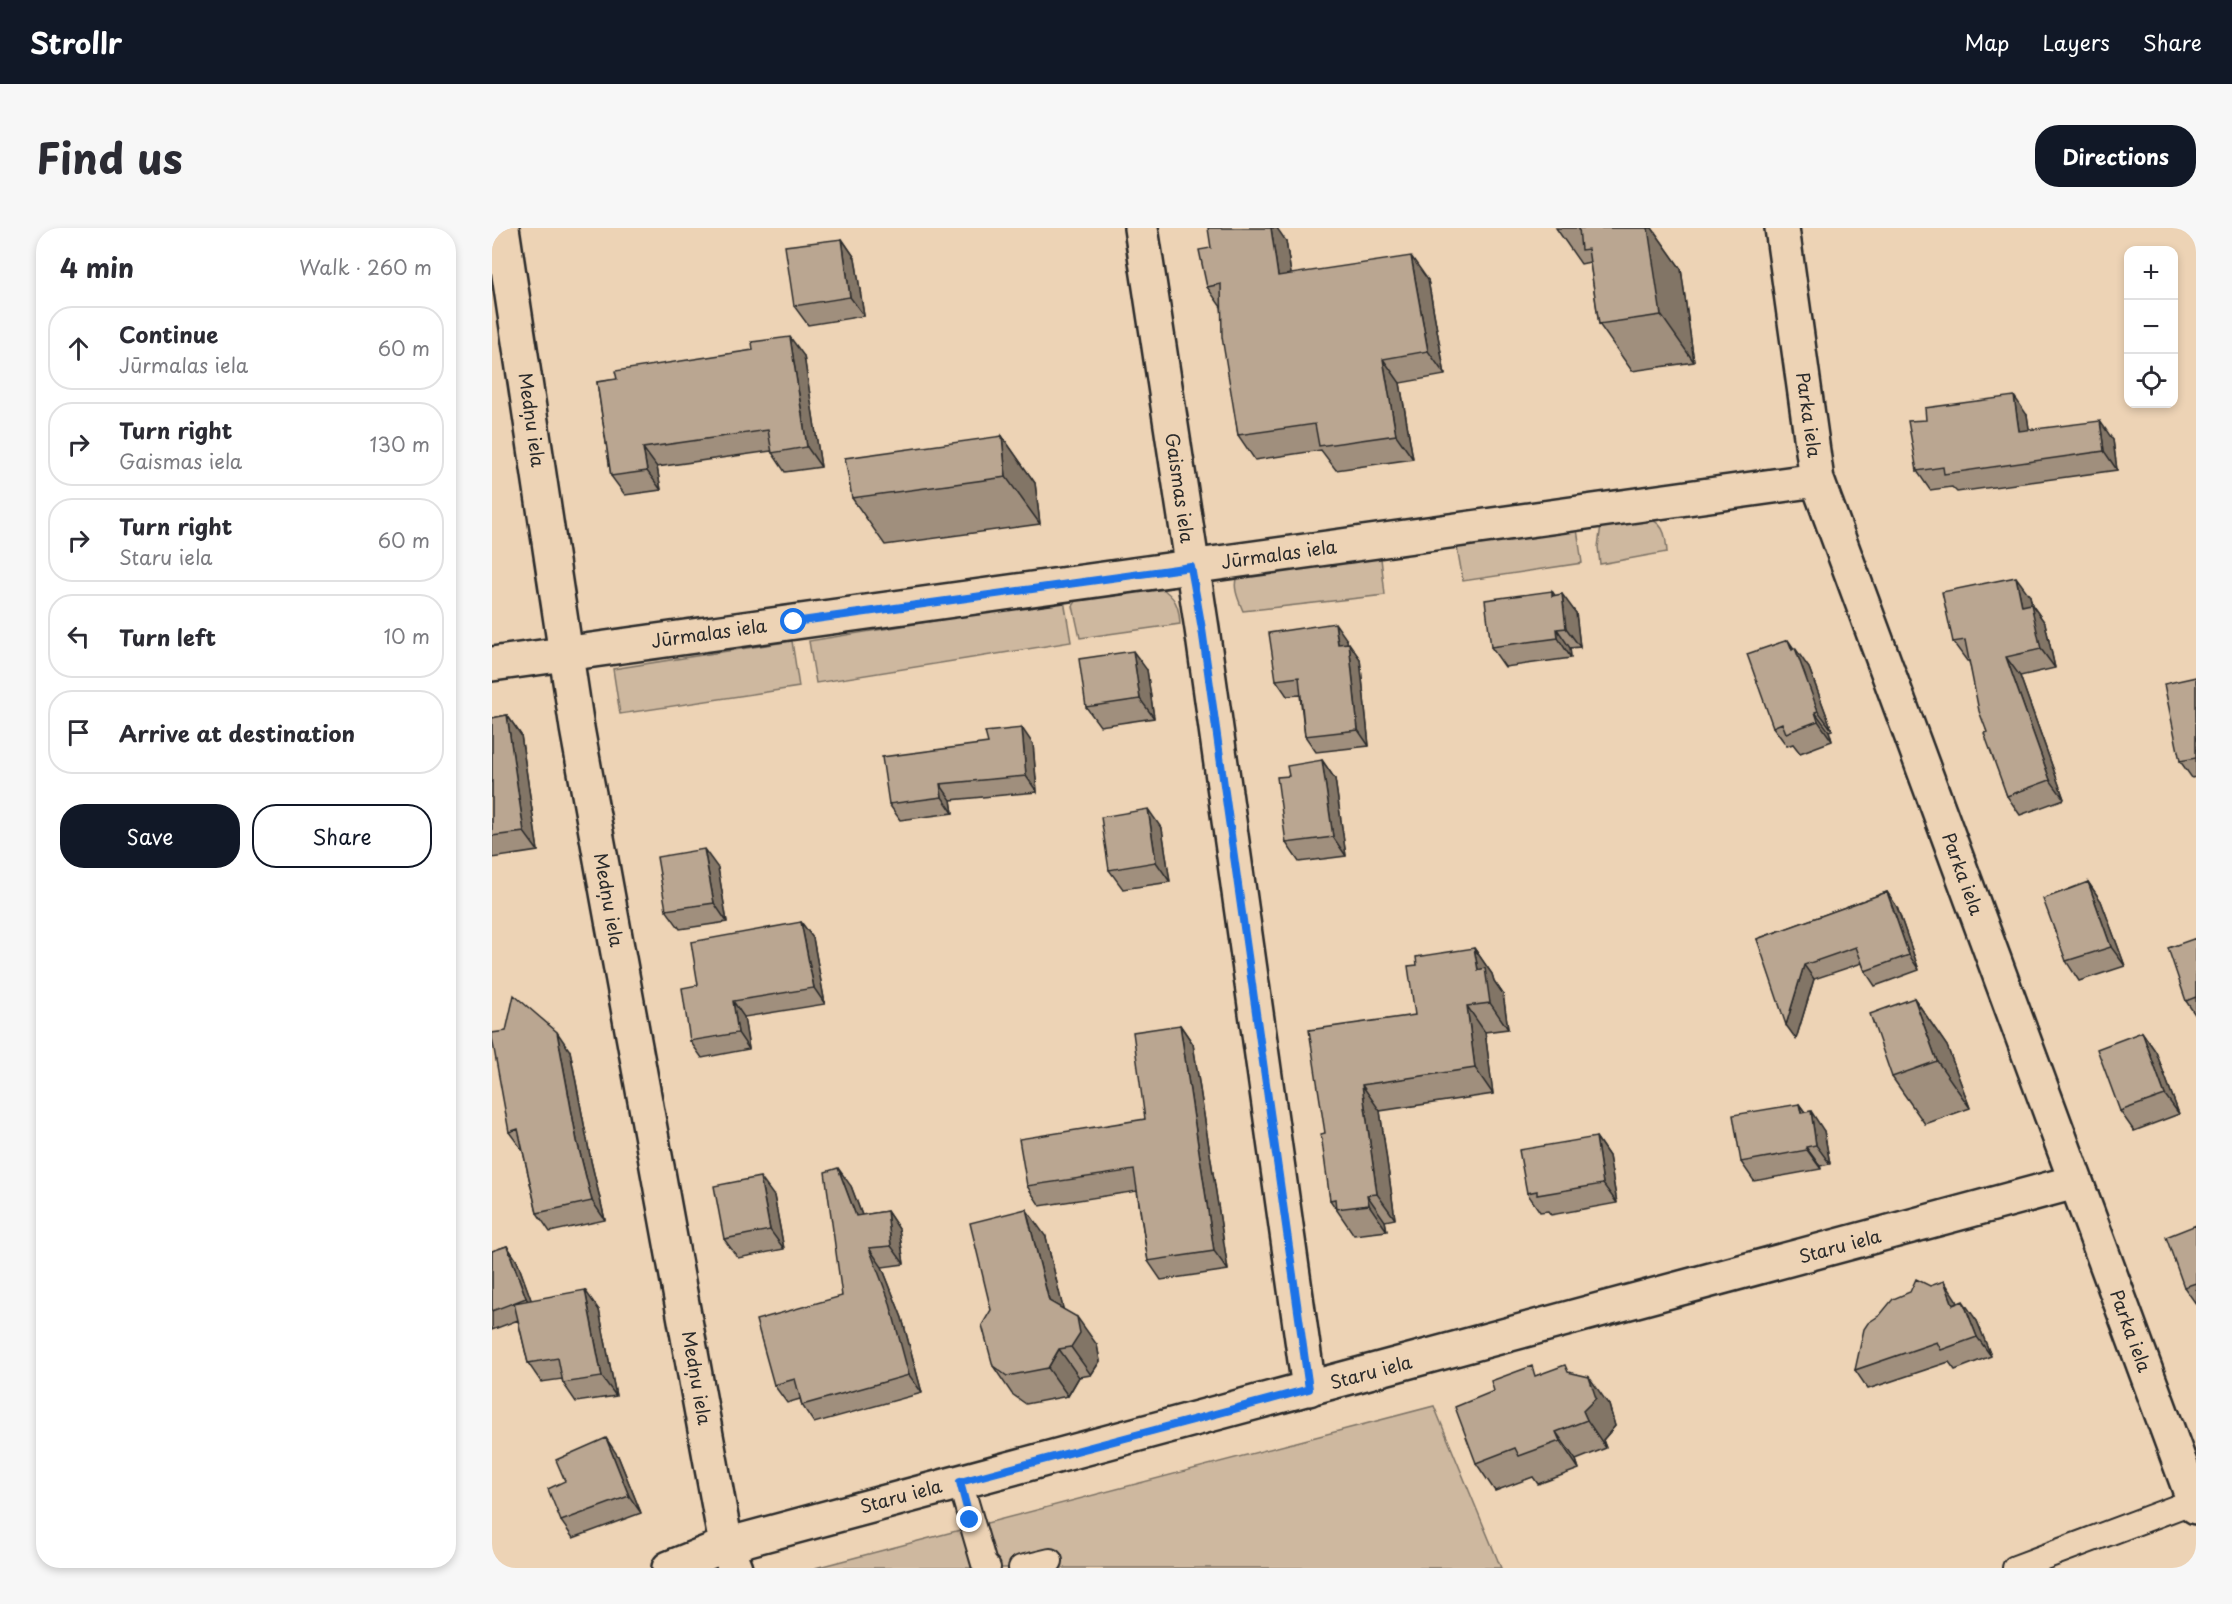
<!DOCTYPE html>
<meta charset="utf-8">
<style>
:root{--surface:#fff;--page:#f7f7f7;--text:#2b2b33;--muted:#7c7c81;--line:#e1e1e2;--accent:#111827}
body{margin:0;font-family:"Playpen Sans",sans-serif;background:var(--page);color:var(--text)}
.controls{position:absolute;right:18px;top:18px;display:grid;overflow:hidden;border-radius:12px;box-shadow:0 3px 9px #0003}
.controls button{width:54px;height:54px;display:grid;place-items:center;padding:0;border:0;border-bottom:2px solid var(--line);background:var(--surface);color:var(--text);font:30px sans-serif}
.stop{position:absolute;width:18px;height:18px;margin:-14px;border:4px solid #1a73e8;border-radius:50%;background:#fff}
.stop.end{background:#1a73e8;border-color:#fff;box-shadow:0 2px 6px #0008}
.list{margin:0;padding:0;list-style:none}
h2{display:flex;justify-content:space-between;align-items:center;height:78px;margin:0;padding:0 24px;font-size:26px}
h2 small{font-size:20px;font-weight:400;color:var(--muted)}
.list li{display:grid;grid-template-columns:39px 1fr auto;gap:18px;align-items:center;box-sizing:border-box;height:84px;margin:0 12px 12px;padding:0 12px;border:2px solid var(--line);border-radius:24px}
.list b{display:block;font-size:22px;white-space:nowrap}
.list p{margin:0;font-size:20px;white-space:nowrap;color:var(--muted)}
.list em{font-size:20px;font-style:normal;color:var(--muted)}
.actions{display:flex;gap:12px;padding:18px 24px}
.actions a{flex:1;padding:14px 0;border:2px solid var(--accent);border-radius:24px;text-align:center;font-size:21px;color:var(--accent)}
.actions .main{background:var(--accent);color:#fff}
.icon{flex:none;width:33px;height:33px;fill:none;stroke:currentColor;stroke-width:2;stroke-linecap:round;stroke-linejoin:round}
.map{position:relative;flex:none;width:1704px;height:1340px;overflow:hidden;border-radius:24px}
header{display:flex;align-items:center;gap:36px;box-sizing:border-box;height:84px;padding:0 30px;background:var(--accent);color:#fff}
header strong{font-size:28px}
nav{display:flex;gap:33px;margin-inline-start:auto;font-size:21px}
.intro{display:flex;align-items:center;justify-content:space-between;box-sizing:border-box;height:144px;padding:0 36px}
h1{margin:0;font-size:42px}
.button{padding:15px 27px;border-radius:24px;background:var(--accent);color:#fff;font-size:21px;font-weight:700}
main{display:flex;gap:36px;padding:0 36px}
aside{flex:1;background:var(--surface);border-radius:24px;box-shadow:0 3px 9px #0003}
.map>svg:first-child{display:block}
</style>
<header>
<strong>Strollr</strong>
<nav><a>Map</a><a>Layers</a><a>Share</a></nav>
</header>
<div class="intro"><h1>Find us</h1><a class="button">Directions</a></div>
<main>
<aside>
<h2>4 min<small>Walk · 260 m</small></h2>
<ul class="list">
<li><svg class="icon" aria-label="ahead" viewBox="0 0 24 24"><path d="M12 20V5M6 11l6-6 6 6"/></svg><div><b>Continue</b><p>Jūrmalas iela</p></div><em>60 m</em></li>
<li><svg class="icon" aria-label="right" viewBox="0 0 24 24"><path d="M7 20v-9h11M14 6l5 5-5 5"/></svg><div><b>Turn right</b><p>Gaismas iela</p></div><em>130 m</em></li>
<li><svg class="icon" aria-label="right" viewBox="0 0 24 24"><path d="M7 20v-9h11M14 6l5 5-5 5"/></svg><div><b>Turn right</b><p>Staru iela</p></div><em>60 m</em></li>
<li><svg class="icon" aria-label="left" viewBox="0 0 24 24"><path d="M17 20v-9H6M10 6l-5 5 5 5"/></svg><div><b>Turn left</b></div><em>10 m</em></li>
<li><svg class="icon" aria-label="arrive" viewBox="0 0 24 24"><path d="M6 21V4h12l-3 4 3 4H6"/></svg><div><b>Arrive at destination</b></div></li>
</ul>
<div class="actions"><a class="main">Save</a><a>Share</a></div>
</aside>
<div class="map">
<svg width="1704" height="1340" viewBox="0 0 1704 1340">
<rect width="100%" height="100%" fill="#edd3b5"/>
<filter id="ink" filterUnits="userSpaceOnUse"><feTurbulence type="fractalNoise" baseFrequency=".0167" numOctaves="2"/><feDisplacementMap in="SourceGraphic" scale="12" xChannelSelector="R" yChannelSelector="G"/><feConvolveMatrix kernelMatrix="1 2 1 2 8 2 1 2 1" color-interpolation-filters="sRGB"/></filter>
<g filter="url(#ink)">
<path fill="#ceb89f" stroke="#7c7265" stroke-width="1.5" d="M1160 292C1173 297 1174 311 1175 324L1108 336 1106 319 1109 297Z
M1085 301 1090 335 971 353 965 319Z
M889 330 893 367 751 383C747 373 740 359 745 349Z
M668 359C683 369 687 377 688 396L588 410 581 378 587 368Z
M572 372 579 414 324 455 317 413Z
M300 413 307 459 128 486 121 441Z
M942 1178 1009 1340H323Z"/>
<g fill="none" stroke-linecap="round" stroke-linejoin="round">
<g stroke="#2b2b2b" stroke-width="28">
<path id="lane" d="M468 1254 492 1336 496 1340
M529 1340 558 1333
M1523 1340 1702 1273"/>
</g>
<g stroke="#2b2b2b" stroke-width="38">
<path id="street" d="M10 0 85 500 234 1317 243 1340
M649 0 710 401 817 1161
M1290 0 1325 252 1704 1279
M0 436 1325 252
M177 1340 234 1317 1583 954"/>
</g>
<use href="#lane" stroke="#edd3b5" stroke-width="24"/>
<use href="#street" stroke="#edd3b5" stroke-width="33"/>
</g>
<path fill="#a08f7d" stroke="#2b2b2b" stroke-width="1.5" d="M1064 0H1160L1189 41 1202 134 1140 143 1107 96 1098 34 1089 36Z
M350 11 363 30 372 88 316 97 302 78Z
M794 13 799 46 936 52 953 147 908 155 921 231 844 242 829 222 763 232 746 207 729 79 715 59Z
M312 128 329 239 293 244 279 223 165 239 169 262 133 267 119 248 105 154Z
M1535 187 1537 201 1621 212 1625 242 1465 264 1460 259 1438 262 1425 243Z
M510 208 543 255 548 296 393 317 360 270Z
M1060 363 1062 367 1084 385 1088 419 1078 420 1079 430 1013 439 999 419Z
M1538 368 1540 377 1553 395 1563 440 1528 448 1572 571 1528 587 1515 568 1495 504 1477 433H1475L1461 414Z
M855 412V415L868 431 877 518 824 524 813 508 808 467 795 468 784 452Z
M1302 421 1317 440 1340 502 1337 503 1340 513 1308 525 1301 516 1295 518 1281 499Z
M655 442 662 490 608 498 594 479Z
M1704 449V549L1700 550 1688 533Z
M15 487 29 507 46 623 0 630V490Z
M541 516 545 564 459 572 461 585 408 592 397 576Z
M830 532 843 551 854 628 807 634 794 615 797 548Z
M670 601 678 654 631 661 617 642Z
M226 640 235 694 188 701 174 682Z
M1596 654 1609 673 1633 738 1587 753 1574 733Z
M1395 664 1405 679 1427 742 1383 758 1373 743 1370 735 1322 751 1304 811 1265 711Z
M309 694 321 710 333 776 252 789 257 821 210 830 198 813 206 757Z
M1704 710V788L1694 773Z
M982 720 1000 746 1002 753 1011 766 1016 801 993 804 1001 866 888 883 903 991 893 993 895 1003 862 1007 838 972 833 905 923 787 925 737Z
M1422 770 1455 818 1478 880 1433 896 1400 849Z
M688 797 701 816 736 1042 669 1052 656 1033 645 963 548 978 535 958 653 891Z
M1650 804 1664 824 1687 886 1642 903 1628 883Z
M78 823 99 933 113 992 58 1004 45 985 31 923 17 904Z
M1307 876 1313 884 1332 903 1338 936 1328 938 1329 941 1262 953 1249 934Z
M1104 909 1117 928 1125 975 1059 987 1056 983 1048 984 1035 965Z
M359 958 370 987 395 983 407 1001 412 1036 390 1039 410 1090 430 1165 322 1195 310 1177 308 1171 295 1175 282 1157 350 1068Z
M282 968 292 1021 246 1030 232 1011Z
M1704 997V1076L1692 1059Z
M554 1009 571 1081 605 1117 608 1133 599 1147 587 1149 576 1168 534 1176 520 1166 501 1138Z
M15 1018 25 1033 39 1072 107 1082 124 1168 84 1174 71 1155 70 1151 49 1154 36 1135 26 1092 0 1102V1023Z
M1465 1073 1466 1075 1485 1093 1499 1128 1463 1142 1457 1134 1376 1161 1363 1142 1388 1087Z
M1079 1145 1117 1177 1123 1198 1111 1212 1114 1220 1084 1232 1087 1241 1046 1256 1041 1249 1003 1263 984 1235 1046 1147Z
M126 1228 149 1285 81 1310 69 1293 73 1253Z"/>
<path fill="#827466" stroke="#2b2b2b" stroke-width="1.5" d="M779 0H785L794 13 803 73 786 48Z
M1132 0H1160L1189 41 1202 134 1169 87Z
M350 11 363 30 372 88 358 69Z
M919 28 936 52 953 147 936 123Z
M298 109 312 128 329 239 315 219Z
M891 131 908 155 921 231 904 207Z
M1522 168 1535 187 1540 221 1527 203Z
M1608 193 1621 212 1625 242 1612 223Z
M510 208 543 255 548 296 514 249Z
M151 220 165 239 169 262 155 243Z
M1524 349 1538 368 1540 377 1553 395 1563 440 1549 421 1530 378Z
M1060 363 1072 381 1070 366 1084 385 1088 419 1074 400 1060 368Z
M843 395 855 412 858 432 846 416Z
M1065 401 1078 420 1079 430 1066 410Z
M1296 412 1305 425 1303 420 1317 440 1340 502 1326 483Z
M857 415 868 431 877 518 866 502Z
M641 423 655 442 662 490 648 471Z
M1514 429 1528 448 1572 571 1558 552Z
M1323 484 1337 503 1340 513 1326 493Z
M15 487 29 507 46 623 32 604Z
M530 500 541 516 545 564 534 548Z
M830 532 843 551 854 628 841 609Z
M448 556 459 572 461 585 450 569Z
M656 581 670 601 678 654 664 634Z
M212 621 226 640 235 694 222 675Z
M1596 654 1609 673 1633 738 1619 719Z
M1395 664 1405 679 1427 742 1417 727Z
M309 694 321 710 333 776 322 760Z
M982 720 1000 746 1002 753 1011 766 1016 801 998 775 986 742Z
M1312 737 1322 751 1304 811 1294 797Z
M1422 770 1455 818 1478 880 1445 833Z
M241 773 252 789 257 821 246 805Z
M975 778 993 804 1001 866 983 840Z
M688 797 701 816 736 1042 722 1023Z
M65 804 78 823 99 933 113 992 100 973 85 913Z
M1650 804 1664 824 1687 886 1673 867Z
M870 857 888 883 903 991 885 966Z
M1307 876 1320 895 1309 885Z
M1319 883 1332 903 1338 936 1324 917Z
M1104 909 1117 928 1125 975 1111 956Z
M1314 919 1328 938 1329 941 1315 922Z
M346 940 359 958 377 1006 364 988Z
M268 949 282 968 292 1021 278 1002Z
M875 967 893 993 895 1003 877 977Z
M534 981 554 1009 576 1101 557 1073Z
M395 983 407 1001 412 1036 399 1018Z
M15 1018 25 1033 44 1085 34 1070Z
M377 1020 390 1039 410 1090 430 1165 417 1147Z
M1452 1053 1465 1073 1474 1097 1461 1077Z
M93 1062 107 1082 124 1168 110 1149Z
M1471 1073 1485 1093 1499 1128 1485 1109Z
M585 1089 605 1117 608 1133 599 1147 579 1119Z
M567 1121 587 1149 576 1168 556 1140Z
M1097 1149 1117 1177 1123 1198 1111 1212 1114 1220 1095 1192 1091 1183Z
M1064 1204 1084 1232 1087 1241 1068 1213Z
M114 1210 126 1228 149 1285 137 1268Z"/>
<path fill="#baa691" stroke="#2b2b2b" stroke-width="1.5" d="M716 0H779L786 48 919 28 936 123 891 131 904 207 827 218 823 196 746 207 730 109 729 56 715 59 707 22 719 20Z
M1087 0H1156L1169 87 1107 96 1096 21 1089 22Z
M350 11 358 69 302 78 293 18Z
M298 109 315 219 280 225 276 202 151 220 155 243 119 248 105 154 125 151 123 143 261 122 260 114Z
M1522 168 1527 203 1608 193 1612 223 1452 246 1451 239 1425 243 1416 193 1434 192 1433 180Z
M510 208 514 249 360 270 353 230Z
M1524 349 1530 378 1539 376 1549 421 1514 429 1558 552 1515 568 1492 505 1495 504 1487 483 1473 412 1461 414 1450 364Z
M1060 363V368L1070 366 1074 400 1065 401 1066 410 999 419 993 372Z
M843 395 846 416 857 415 866 502 813 508 807 449 784 452 777 405Z
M1296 412 1300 422 1303 420 1326 483 1323 484 1326 493 1294 505 1290 495 1281 499 1255 426Z
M641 423 648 471 594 479 587 431Z
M1704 449V530L1688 533 1672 456Z
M15 487 32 604 0 608V490Z
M530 500 534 548 448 556 450 569 397 576 390 529 496 515 493 504Z
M830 532 841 609 794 615 785 549 797 548 795 538Z
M656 581 664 634 617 642 609 589Z
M212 621 222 675 174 682 165 629Z
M1596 654 1619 719 1574 733 1551 671Z
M1395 664 1417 727 1373 743 1364 719 1312 737 1294 797 1265 711Z
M309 694 322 760 241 773 246 805 198 813 190 760 206 757 199 714Z
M1704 710V769L1694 773 1676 720Z
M982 720 986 742 993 740 998 775 975 778 983 840 870 857 885 966 875 967 877 977 844 981 843 971 838 972 829 906 833 905 817 802 923 787 916 738 925 737 924 729Z
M22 767 65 804 85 913 100 973 45 985 26 901 17 904 0 810V805L14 803Z
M1422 770 1445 833 1400 849 1378 786Z
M688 797 722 1023 656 1033 642 942 535 958 527 911 653 891 641 804Z
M1650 804 1673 867 1628 883 1605 821Z
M1307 876 1309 885 1319 883 1324 917 1314 919 1315 922 1249 934 1241 887Z
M1104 909 1111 956 1045 967V963L1035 965 1027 922Z
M346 940 364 988 395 983 399 1018 377 1020 397 1072 417 1147 310 1177 303 1151 282 1157 264 1092 350 1068 333 944Z
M268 949 278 1002 232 1011 222 958Z
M534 981 557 1073 585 1089 588 1105 579 1119 567 1121 556 1140 515 1148 501 1138 490 1097 499 1082 478 995Z
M1704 997V1055L1692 1059 1674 1009Z
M15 1018 34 1070 0 1083V1023Z
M1424 1051 1438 1058 1452 1053 1461 1077 1471 1073 1485 1109 1449 1122 1445 1114 1363 1142 1372 1101 1376 1095 1388 1087 1401 1071 1418 1064Z
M93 1062 110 1149 71 1155 66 1130 36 1135 22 1075Z
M1073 1137 1076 1144 1097 1149 1104 1170 1091 1183 1095 1192 1064 1204 1068 1213 1027 1228 1023 1220 984 1235 963 1179 1002 1163 999 1153 1040 1138 1043 1148Z
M114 1210 137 1268 69 1293 56 1261 73 1253 64 1232Z"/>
</g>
<g fill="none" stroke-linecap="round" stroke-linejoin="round" filter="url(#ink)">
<path stroke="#1a73e8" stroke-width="8" d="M302 394 699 339 710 401 817 1161 468 1254 478 1292"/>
</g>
<g text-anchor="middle" stroke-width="5" stroke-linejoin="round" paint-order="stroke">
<g font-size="18" fill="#2b2b2b" stroke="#edd3b5">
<text transform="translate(1316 187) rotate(82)" y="6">Parka iela</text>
<text transform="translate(39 192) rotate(82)" y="6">Medņu iela</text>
<text transform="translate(687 260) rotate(82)" y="6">Gaismas iela</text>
<text transform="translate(787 327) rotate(-8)" y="6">Jūrmalas iela</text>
<text transform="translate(217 406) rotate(-8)" y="6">Jūrmalas iela</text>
<text transform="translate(1470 646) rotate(70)" y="6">Parka iela</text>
<text transform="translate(116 672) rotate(80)" y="6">Medņu iela</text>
<text transform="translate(1348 1019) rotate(-15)" y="6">Staru iela</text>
<text transform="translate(1638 1103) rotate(70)" y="6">Parka iela</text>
<text transform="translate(879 1145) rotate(-15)" y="6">Staru iela</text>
<text transform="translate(204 1150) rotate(80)" y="6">Medņu iela</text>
<text transform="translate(409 1269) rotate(-15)" y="6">Staru iela</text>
</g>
</g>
</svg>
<div class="controls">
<button>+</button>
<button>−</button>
<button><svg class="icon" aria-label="locate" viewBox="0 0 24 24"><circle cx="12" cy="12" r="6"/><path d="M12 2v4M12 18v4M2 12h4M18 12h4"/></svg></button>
</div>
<div class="stop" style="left:302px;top:394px"></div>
<div class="stop end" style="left:478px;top:1292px"></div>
</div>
</main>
